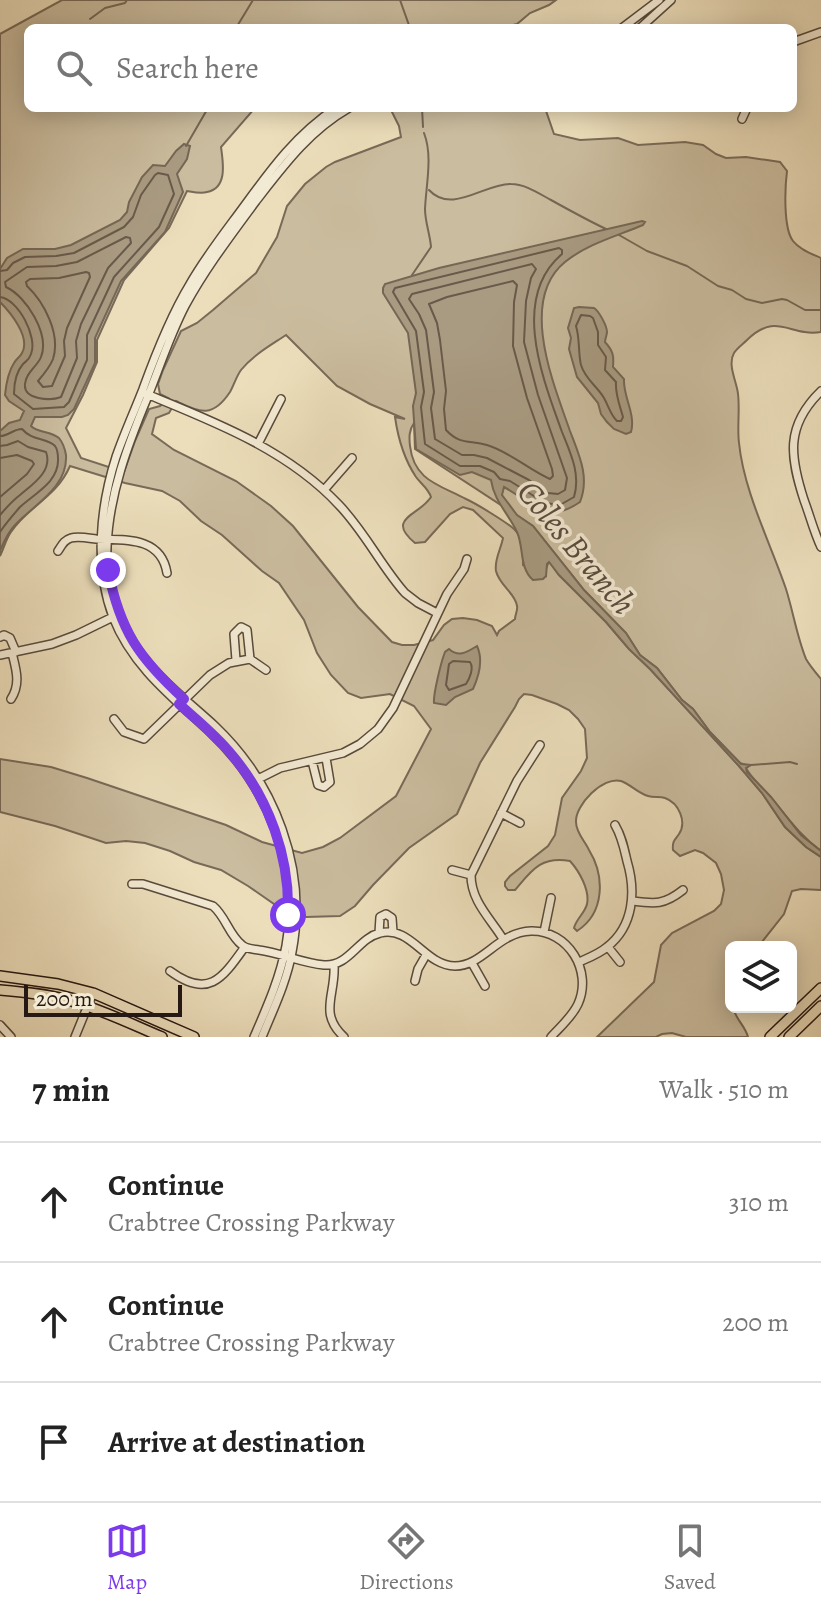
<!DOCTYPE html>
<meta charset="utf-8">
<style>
:root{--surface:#fff;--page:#f6f6f6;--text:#222;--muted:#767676;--line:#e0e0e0;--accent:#7c3aed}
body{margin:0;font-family:Alegreya,serif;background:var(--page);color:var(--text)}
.controls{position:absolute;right:24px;bottom:24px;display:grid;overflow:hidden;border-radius:12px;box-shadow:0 4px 20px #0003}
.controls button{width:72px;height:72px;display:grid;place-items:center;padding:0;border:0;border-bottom:2px solid var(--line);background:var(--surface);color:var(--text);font:40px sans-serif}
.scale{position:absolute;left:24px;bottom:20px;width:158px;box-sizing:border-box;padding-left:8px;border:4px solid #261812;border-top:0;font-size:22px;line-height:28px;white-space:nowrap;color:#261812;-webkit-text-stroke:6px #f3ead3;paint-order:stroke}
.stop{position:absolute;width:24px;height:24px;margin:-18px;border:6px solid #7c3aed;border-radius:50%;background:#fff}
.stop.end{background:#7c3aed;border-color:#fff;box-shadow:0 2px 8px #0008}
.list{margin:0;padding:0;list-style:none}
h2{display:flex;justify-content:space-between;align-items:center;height:104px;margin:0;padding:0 32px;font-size:34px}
h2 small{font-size:26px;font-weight:400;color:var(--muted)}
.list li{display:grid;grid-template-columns:52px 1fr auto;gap:24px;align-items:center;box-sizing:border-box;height:120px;padding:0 32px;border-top:2px solid var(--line)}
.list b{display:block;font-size:30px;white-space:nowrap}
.list p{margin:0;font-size:26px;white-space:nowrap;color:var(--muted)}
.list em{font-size:26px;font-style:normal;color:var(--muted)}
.icon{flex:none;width:44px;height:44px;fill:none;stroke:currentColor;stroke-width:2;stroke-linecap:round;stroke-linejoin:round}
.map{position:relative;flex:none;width:821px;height:1037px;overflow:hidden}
.search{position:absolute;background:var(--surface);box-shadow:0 4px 20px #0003;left:24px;right:24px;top:24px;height:88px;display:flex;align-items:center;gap:20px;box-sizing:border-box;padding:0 28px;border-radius:12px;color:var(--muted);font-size:30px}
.sheet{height:464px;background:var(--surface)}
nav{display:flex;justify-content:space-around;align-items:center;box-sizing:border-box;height:112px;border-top:2px solid var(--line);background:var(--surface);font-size:22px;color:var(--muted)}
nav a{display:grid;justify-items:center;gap:4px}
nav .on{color:var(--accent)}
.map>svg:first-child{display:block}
</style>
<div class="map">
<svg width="821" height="1037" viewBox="0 0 821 1037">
<rect width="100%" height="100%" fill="#ecdebb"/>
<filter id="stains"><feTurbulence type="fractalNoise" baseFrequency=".0025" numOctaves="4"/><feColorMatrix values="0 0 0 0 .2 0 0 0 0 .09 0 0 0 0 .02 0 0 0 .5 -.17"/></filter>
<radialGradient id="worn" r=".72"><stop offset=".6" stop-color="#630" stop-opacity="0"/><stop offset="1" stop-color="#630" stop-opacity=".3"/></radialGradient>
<path fill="#cabc9e" stroke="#786a58" stroke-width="2" fill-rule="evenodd" d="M62 0H556L549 5 530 13 517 24 502 28H28V108H255L221 147C223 162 228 188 207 192 201 194 193 192 187 191L169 228 124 280 97 340V362L83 395 66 428 81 458 124 472 135 441 149 409 160 406 168 398 160 394 158 384 163 370 181 331 197 323 213 310 256 273 277 237 287 206 305 184 326 167 335 162 401 137 399 126 390 108H545L554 134 580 140 618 138 638 145 685 142 703 145 716 154 726 158 746 157 780 162 787 171C785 187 783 228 793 241 800 250 812 254 821 258V332C789 337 777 311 747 340 743 344 737 348 734 353 727 365 737 382 738 394 740 410 737 427 739 443 744 492 770 542 786 589 793 611 797 637 806 659 810 666 816 673 821 679V851C799 835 785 814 767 793 760 785 751 778 746 768L749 766 740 763 710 732 693 709 682 700 657 668 640 655 626 633 584 590 533 526 415 449 414 423C409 430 409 437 410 446 414 481 440 485 466 499 477 504 506 522 514 529 523 537 523 553 523 565L546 576V569L549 561 559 575 606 622 629 649 650 669 739 766 762 793 785 827 806 847 821 857V890L801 889 792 891 784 914 758 947H731V1007H733C735 1019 745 1025 748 1037H686L672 1033 662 1034 656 1037H597L654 982 661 945 672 933 714 911 721 904 724 890 721 874 716 863 703 853 695 850 680 856 673 850C672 841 675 840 679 834 687 822 679 803 665 798 660 796 654 798 648 796 638 793 630 784 621 781 603 776 575 805 576 822 576 833 585 841 589 850 605 876 605 913 577 931L574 928C576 919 585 913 587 904 590 890 579 871 570 861 541 856 532 870 515 890H508L505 886V882L510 876 548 846 555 835 562 798 581 771 587 758 585 729 578 719 569 710 557 704 532 695 524 694 519 699 515 707 480 763 457 814 409 848 373 885 355 906 340 916 306 917 277 906 248 886 221 870 194 862 170 851 145 843 126 841 106 843 55 826 0 812V759L51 767 87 778 226 825 262 842 302 853 323 847 340 838 396 796 431 729 414 706 390 694 361 698 348 693 331 675 317 653 304 620 279 583 262 571 222 535 201 521 180 501 162 491 125 483 70 466C56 498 28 506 11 532 6 539 4 548 0 556V34ZM286 335 337 386 370 404 405 419 395 417C398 438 404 459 416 477 421 484 428 488 431 497 419 516 385 518 415 543L425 542 450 514 463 507 473 510 503 538C501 549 494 560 496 571 499 585 516 594 517 606 518 610 515 615 515 619L499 631 497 635 492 626 477 620 463 618 452 619 444 625 433 640 414 645H402L392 642 358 607 293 526 271 506 236 481 174 450 152 434 156 418 169 413 176 401C200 412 212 419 230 392 234 385 236 377 241 370 253 355 271 345 286 335Z"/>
<path fill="#a99b82" stroke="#756755" stroke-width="2" d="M184 144 190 146 187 159 177 174 183 192 165 232 121 281 95 338V363L74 409 68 415 62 417H35L31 426C38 433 50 431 59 438 63 443 65 449 66 455 68 487 35 504 16 524 8 532 4 541 0 551V431L9 423 20 420 24 411 9 401 5 395C6 385 8 372 14 363 16 359 20 357 22 353 31 337 10 312 0 302V269L7 258 23 249H55L71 245 120 220 127 212 129 202 142 177 153 165 165 166 176 151Z
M642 221 645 222 643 225C617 236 587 244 565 262 518 300 554 385 570 431 579 455 590 477 580 502 547 525 533 503 504 487L502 495 517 515 533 526 584 590 626 633 640 655 657 668 682 700 693 709 710 732 741 764 751 765 746 768 747 772 771 797 801 835 821 851V857L806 847 785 827 762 793 739 766 650 669 629 649 606 622 559 575 549 562 547 564 546 576 543 579 533 580C519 568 524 547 517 532 508 513 494 501 491 480L472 472 460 475 416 449 413 406 416 393 408 333 383 293V288L385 284 439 268Z
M579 307 594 308C599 311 607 326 607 332 607 335 605 339 605 342 613 351 614 355 613 367L624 379C623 397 636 414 631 432L626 434 614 429 607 422 601 414 598 403 577 377 569 349 571 338 568 328 574 308Z
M477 646C483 659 479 676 473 689L455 697 446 705 434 703C433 695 441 662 445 652L449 649C459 658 467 652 477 646Z"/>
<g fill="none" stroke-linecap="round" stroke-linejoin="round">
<path stroke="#685a4a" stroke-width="2" d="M126 237 130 238 131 243 108 268 81 324 76 341 77 358 61 397C51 401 23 400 25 384 26 372 37 367 41 357 50 334 26 296 6 287L5 282 27 267 56 266 77 262Z
M559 248 562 250V254C510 298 543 379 562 432 570 452 581 474 574 497L560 505 545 503 510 481 500 479 494 472 480 466H460L425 444 421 407 424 392 416 331 393 292 395 288Z
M532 264 536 269 531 278 526 301 524 342 538 395 567 478 565 490 558 494 548 493 529 480 487 458 474 455H462L435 439 431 408 434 392 426 330 419 314 409 299 412 294Z
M0 271 7 270 13 263 25 257 56 256 74 253 124 227 133 217 141 195 155 175 158 173 168 175 174 194 159 227 114 277 87 335V360L69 402 64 407 33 409 14 394C14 385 16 372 23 364 27 360 29 360 31 354 38 337 18 299 0 297
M86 272 89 273 90 277 67 328 64 341 65 356 52 386 43 387 38 381C44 374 50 367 53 359 61 334 44 302 27 286L26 282 30 279 59 278Z
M513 281 517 285 514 302 513 346 527 398 552 469 553 476 550 479C529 470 510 452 487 445 469 440 460 445 446 430L444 409 446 391 440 340 437 323 429 304 447 297Z
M581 315 590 316 593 318 598 332V345L606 357 605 370 616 382C615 394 620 406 623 417L621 421H617C610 414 609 407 604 398 597 386 585 379 581 365 578 352 580 339 576 326Z
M0 436C9 436 13 429 22 429 32 441 48 438 55 446 58 450 58 454 58 459 59 482 35 493 20 507 13 515 6 523 0 532
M0 446 7 445 18 441 28 447 46 452C53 471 33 484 20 495 12 501 6 508 0 515
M0 458 17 455 32 461 34 464 27 474 0 497
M453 661 470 662C474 668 470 678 466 684L449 690 446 685 449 664Z"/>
<path stroke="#756755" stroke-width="2" d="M400 0 410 28
M90 19 105 8 125 3 127 0
M236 28 253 0
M422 108 423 127
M186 146 208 108
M429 190C452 215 485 183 511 184 525 184 538 193 551 200 569 210 587 220 606 229
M619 235 647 251 687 266 718 286 732 290 746 299 762 303 782 299 787 300 805 310H821
M412 275 431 247C430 234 425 222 425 209 426 185 433 156 424 133
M751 765 790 762 797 764"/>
<g stroke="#584a3c" stroke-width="10">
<path id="minor" d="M622 28 659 0
M640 28 671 0
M793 42 821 32
M742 119 747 108
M821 391C785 426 790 457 804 500 810 516 814 532 821 547
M144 393C212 421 287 449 339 505 365 532 381 566 405 593L418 603 437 613
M258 444 281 399
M324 490 352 458
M58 551C62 545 64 540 71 538 78 536 88 538 96 539 124 540 161 536 167 573
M0 637 4 635 10 638 16 652
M0 655 52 644 76 635 117 615
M236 660 234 634 241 627 247 630 250 659
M11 699C21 684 16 669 12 653
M114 719 124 732 144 739 210 675 229 663 250 659 266 670
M312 761 318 785 324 787 330 782 326 758
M254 781 280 768 343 753 360 744 378 729 393 708 447 594 464 569 467 559
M501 813 520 823
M452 870 471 875
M132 884H143L213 906C226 917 229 935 242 945 246 949 253 949 259 950 281 953 302 963 324 965 349 967 358 938 380 933 411 925 425 966 455 966 483 966 498 932 531 931 568 930 593 971 578 1004 572 1017 560 1027 551 1037
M633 901C655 904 664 905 683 890
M544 932 551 898
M379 933 380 917 386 914 392 918 393 932
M503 939C490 918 471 901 471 875L517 781 540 745
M608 947 620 962
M579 962C588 958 599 954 607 947 634 926 636 891 627 861 624 848 622 837 615 825
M472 963 485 986
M334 965C336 995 318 1013 344 1037
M170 971C208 999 222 979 244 948
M415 981 418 969 426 955
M0 1025 11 1037
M75 1037 93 993
M254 1037C267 1007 280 978 286 946 301 868 267 785 210 732 172 697 132 666 113 617 94 567 100 507 116 457 124 434 134 412 143 389 156 353 170 317 190 284 206 256 226 231 245 205 272 168 297 134 336 108
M262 1037C273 1010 287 981 292 952 308 869 275 783 215 726 179 693 139 665 121 618 112 597 106 570 107 547 109 494 128 444 148 396 160 366 170 335 185 306 205 269 231 235 256 201 284 165 309 131 349 108"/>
</g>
<g stroke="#261812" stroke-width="12">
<path id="major" d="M0 976 58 984 93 993 194 1037
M0 990C23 992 46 994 68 1000 101 1009 131 1024 162 1037
M770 1037 821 988
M789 1037 821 1006"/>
</g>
<use href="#minor" stroke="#f3ead3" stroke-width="7"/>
<use href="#major" stroke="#ecdebb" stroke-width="9"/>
</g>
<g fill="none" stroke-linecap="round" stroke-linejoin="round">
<path stroke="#7c3aed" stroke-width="10" d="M108 570C120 631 139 658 184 699L179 704C197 720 217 736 232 755 269 799 290 857 288 915"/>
</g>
<g text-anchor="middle" stroke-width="7" stroke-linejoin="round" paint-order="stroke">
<g font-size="34" font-style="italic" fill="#5a4c3f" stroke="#f3ead3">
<text transform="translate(577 547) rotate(50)" y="12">Coles Branch</text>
</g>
</g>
<rect width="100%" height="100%" filter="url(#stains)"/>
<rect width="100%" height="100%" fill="url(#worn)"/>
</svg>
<div class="controls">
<button><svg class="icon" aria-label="layers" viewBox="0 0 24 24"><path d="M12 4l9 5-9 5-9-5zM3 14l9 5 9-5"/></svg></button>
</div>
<div class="scale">200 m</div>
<div class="stop" style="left:288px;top:915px"></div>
<div class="stop end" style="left:108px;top:570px"></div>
<div class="search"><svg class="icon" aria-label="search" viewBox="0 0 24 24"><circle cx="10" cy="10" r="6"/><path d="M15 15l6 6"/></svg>Search here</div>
</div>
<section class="sheet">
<h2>7 min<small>Walk · 510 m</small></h2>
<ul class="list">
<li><svg class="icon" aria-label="ahead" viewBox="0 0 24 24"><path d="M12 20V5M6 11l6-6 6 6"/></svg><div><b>Continue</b><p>Crabtree Crossing Parkway</p></div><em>310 m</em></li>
<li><svg class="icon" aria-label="ahead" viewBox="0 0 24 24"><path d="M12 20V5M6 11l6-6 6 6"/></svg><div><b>Continue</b><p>Crabtree Crossing Parkway</p></div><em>200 m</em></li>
<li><svg class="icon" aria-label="arrive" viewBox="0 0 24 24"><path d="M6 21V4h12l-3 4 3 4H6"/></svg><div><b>Arrive at destination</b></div></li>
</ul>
</section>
<nav>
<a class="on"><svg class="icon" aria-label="map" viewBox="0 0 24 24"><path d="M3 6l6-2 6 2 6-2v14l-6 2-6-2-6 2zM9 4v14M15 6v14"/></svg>Map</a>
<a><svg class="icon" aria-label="directions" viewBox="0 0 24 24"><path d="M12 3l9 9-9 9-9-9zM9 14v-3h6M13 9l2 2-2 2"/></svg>Directions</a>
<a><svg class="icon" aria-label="saved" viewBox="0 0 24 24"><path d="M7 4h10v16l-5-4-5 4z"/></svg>Saved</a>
</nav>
